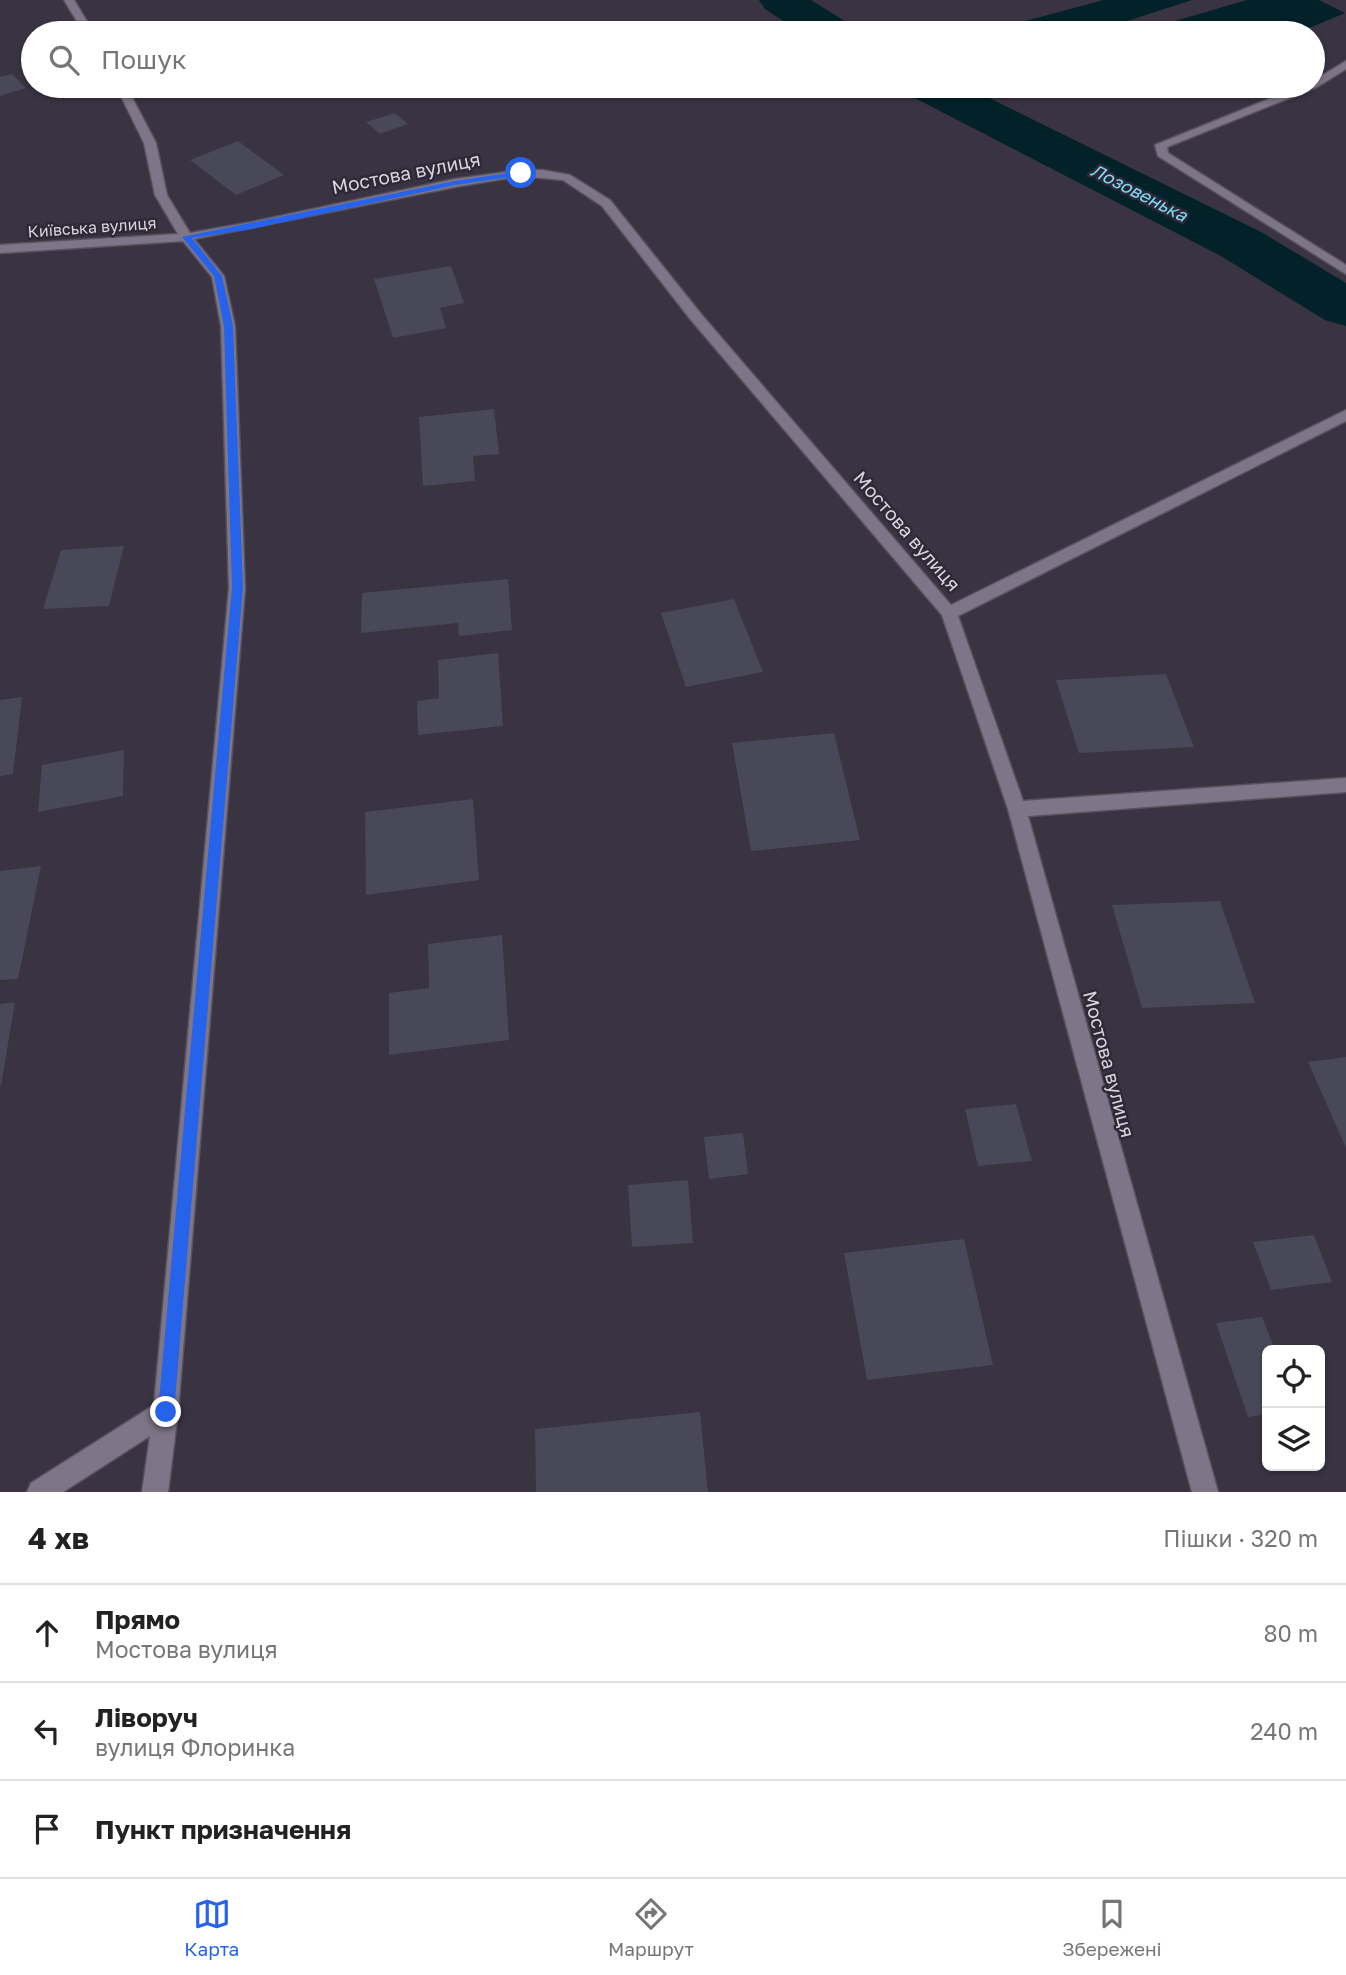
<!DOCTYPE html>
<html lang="uk">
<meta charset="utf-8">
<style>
:root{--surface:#fff;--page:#f2f2f2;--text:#222;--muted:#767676;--line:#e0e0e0;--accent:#2563eb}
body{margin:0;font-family:"Golos Text",sans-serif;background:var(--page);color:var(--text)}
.controls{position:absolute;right:21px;bottom:21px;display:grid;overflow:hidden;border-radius:10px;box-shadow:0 2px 5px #0004}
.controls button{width:63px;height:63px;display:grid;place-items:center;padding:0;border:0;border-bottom:2px solid var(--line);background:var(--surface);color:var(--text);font:35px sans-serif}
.stop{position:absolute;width:21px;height:21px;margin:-16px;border:5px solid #2563eb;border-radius:50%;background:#fff}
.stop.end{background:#2563eb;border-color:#fff;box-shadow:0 2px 7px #0008}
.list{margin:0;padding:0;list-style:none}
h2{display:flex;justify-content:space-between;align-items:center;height:91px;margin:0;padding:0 28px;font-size:30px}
h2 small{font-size:23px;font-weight:400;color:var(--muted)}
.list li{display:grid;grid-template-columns:46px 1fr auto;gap:21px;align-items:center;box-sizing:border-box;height:98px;padding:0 28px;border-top:2px solid var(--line)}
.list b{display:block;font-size:26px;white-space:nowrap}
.list p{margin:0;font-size:23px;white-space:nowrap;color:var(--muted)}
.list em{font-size:23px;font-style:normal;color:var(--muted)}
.icon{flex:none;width:38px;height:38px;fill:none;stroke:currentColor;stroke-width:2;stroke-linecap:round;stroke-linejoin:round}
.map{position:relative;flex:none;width:1346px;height:1492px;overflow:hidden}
.search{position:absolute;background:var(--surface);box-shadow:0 2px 5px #0004;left:21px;right:21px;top:21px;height:77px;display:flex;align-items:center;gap:18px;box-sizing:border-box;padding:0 24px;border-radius:38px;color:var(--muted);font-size:26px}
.sheet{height:385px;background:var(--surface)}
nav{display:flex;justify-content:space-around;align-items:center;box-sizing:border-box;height:98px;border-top:2px solid var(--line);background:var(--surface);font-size:19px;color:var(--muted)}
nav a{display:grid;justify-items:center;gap:4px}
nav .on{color:var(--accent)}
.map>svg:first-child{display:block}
</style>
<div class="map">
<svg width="1346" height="1492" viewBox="0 0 1346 1492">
<rect width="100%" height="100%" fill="#393342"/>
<path fill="#022128" d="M1104 0H1192L1090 33H1008L1010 25Z
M1247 0H1319L1345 13 1297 33H1134Z"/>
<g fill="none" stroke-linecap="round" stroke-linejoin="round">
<path fill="#022128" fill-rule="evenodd" d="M759 0H811L848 23 855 33H802L765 9Z
M904 86H965L1261 232 1346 283V326L1325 320 1221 256 911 96Z"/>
</g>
<path fill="#484858" d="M12 74 26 88 0 96V77Z
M395 113 408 124 380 134 366 122Z
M238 141 284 175 236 195 190 160Z
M451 266 464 303 440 308 446 328 393 338 374 279Z
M494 409 499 454 473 456 475 481 423 486 419 417Z
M124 546 109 606 43 609 61 550Z
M508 579 512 630 459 636 458 623 361 633 362 593Z
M734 599 763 672 686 687 661 613Z
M498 653 503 726 418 735 417 701 439 698 438 660Z
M1166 674 1194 747 1079 753 1056 680Z
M22 697 13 774 0 776V700Z
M834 733 860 840 751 851 732 743Z
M124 750 123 796 38 812 42 765Z
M473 799 479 880 366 895 365 812Z
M41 866 18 979 0 980V871Z
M1220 901 1255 1003 1142 1008 1112 905Z
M502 935 509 1040 389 1055V993L429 988 428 944Z
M15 1002 1 1086 0 1085V1004Z
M1346 1057V1148L1308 1062Z
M1016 1104 1032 1161 978 1166 965 1109Z
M743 1133 748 1174 709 1179 704 1137Z
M688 1180 693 1243 632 1247 628 1185Z
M1314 1235 1332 1282 1271 1290 1253 1242Z
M964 1239 993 1365 867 1380 844 1253Z
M1262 1317 1275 1350H1267V1414L1248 1417 1216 1323Z
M700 1412 708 1492H536L535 1429Z"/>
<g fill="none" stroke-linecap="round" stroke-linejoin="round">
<g stroke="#58525e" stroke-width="3">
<path id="minor" d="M64 0H74L94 33H84Z
M1346 61V69L1317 87 1167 147 1168 153 1346 265V274L1158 156 1155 145 1301 86H1313V81Z
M116 86H126L156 143 167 195 190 233 252 222 455 179 521 170H542L570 175 610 200 701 314 951 605 1346 410V421L958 616 1023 801 1346 778V792L1028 816 1218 1492H1192L1008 809 942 615 691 320 602 206 563 180 521 176 455 187 194 239 224 276 235 326 245 588 178 1412 168 1492H142L150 1436 63 1492H27L31 1483 154 1405 229 588 221 326 212 277 183 241 0 253V245L178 234 155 195 144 143Z"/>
</g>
<use href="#minor" fill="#7e7688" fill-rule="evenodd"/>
</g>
<path fill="#2563eb" d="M521 171 523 175 455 185 252 229 192 238 222 276 233 326 243 587 174 1412 172 1418 166 1420 161 1418 158 1412 232 587 224 326 214 276 182 237 455 181Z"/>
<g text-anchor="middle" stroke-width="5" stroke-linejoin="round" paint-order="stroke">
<g font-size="16" fill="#d8d4dd" stroke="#2f2937">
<text transform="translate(92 227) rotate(-4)" y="6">Київська вулиця</text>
</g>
<g font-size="18" font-style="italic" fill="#7adef9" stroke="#2f2937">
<text transform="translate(1139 193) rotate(27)" y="6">Лозовенька</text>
</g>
<g font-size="19" fill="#d8d4dd" stroke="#2f2937">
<text transform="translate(406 173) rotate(-11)" y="7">Мостова вулиця</text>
<text transform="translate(907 531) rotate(49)" y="7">Мостова вулиця</text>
<text transform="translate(1109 1064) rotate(75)" y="7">Мостова вулиця</text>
</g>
</g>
</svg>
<div class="controls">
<button><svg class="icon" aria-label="locate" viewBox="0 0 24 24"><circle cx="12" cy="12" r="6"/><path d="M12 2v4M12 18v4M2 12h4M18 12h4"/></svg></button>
<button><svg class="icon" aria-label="layers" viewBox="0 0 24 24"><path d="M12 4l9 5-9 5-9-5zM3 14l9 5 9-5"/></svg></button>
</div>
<div class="stop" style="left:521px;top:173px"></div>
<div class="stop end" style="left:166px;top:1412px"></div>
<div class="search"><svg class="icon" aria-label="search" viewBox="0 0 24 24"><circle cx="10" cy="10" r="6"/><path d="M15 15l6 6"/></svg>Пошук</div>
</div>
<section class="sheet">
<h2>4 хв<small>Пішки · 320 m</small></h2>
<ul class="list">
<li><svg class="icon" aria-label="ahead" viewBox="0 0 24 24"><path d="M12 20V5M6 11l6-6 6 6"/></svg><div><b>Прямо</b><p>Мостова вулиця</p></div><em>80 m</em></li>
<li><svg class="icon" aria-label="left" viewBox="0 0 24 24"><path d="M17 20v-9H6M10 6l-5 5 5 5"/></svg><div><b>Ліворуч</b><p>вулиця Флоринка</p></div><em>240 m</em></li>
<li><svg class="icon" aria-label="arrive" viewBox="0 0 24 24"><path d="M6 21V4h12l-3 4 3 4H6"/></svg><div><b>Пункт призначення</b></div></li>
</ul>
</section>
<nav>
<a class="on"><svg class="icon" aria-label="map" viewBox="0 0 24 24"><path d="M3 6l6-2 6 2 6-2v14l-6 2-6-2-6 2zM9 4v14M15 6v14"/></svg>Карта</a>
<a><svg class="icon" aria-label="directions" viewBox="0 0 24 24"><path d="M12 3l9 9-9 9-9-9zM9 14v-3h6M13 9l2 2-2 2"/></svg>Маршрут</a>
<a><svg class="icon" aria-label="saved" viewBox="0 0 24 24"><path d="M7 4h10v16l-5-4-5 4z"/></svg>Збережені</a>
</nav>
